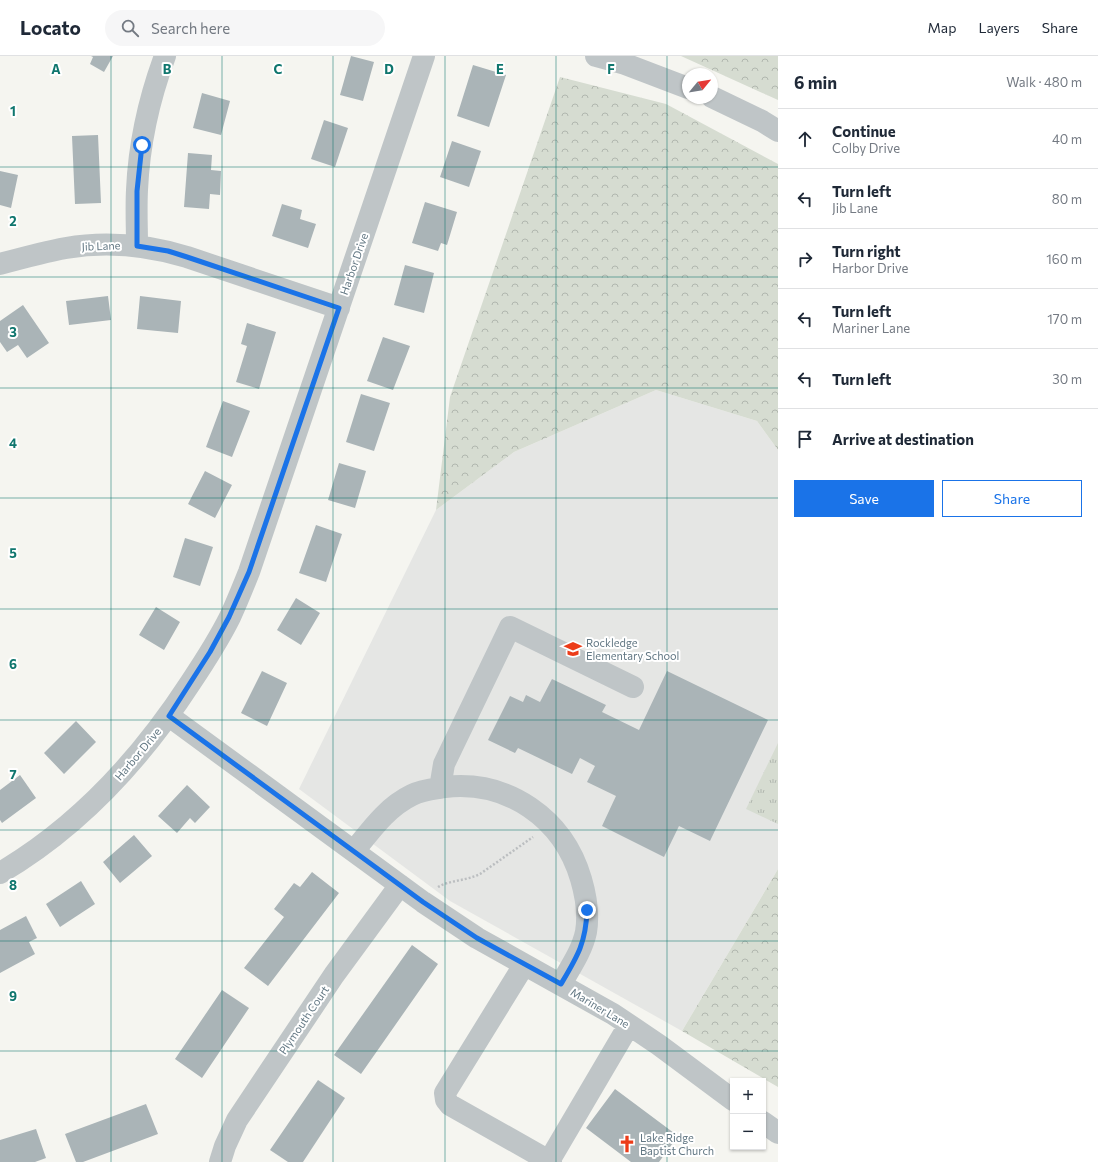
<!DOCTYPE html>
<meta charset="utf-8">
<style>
:root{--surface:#fff;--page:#f6f6f7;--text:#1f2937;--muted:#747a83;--line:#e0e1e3;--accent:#1a73e8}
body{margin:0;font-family:Commissioner,sans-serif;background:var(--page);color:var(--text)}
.controls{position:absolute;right:12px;bottom:12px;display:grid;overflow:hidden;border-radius:0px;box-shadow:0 1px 3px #0004}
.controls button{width:36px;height:36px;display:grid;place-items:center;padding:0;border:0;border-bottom:1px solid var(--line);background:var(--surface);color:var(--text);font:20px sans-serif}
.compass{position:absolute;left:682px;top:12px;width:36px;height:36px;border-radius:50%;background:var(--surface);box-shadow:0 1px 3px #0004;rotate:60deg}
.stop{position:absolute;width:12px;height:12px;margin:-9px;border:3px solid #1a73e8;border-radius:50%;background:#fff}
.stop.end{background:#1a73e8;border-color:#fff;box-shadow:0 1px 4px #0008}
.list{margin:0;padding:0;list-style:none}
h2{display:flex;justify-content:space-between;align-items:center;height:52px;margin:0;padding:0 16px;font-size:17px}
h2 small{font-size:13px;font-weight:400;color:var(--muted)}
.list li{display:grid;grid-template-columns:26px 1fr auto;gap:12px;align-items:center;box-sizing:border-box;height:60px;padding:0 16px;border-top:1px solid var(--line)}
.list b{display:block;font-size:15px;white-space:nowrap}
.list p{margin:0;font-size:13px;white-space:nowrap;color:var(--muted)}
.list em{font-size:13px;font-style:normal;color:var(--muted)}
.actions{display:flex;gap:8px;padding:12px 16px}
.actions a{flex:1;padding:9px 0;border:1px solid var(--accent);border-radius:0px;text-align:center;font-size:14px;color:var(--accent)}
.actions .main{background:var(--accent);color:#fff}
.icon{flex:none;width:22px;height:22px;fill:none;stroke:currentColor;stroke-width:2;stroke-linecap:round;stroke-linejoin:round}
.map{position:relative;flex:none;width:778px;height:1106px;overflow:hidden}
header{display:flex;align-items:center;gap:24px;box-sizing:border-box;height:56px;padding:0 20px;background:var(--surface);border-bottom:1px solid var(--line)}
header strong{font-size:19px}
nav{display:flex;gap:22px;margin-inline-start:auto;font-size:14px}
.search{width:280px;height:36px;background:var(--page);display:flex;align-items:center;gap:10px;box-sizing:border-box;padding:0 14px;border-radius:22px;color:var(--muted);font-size:15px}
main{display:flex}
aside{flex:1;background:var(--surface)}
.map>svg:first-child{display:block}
</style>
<header>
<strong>Locato</strong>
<div class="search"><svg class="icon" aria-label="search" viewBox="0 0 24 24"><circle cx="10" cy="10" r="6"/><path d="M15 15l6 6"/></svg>Search here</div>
<nav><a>Map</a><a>Layers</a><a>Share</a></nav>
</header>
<main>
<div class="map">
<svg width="778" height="1106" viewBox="0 0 778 1106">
<defs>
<pattern id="forest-crowns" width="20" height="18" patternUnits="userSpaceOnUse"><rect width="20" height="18" fill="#d6dcd1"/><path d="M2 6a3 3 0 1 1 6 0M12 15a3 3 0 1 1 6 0" fill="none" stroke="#b1b7af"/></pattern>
<pattern id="park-tufts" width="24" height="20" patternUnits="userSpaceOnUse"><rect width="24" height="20" fill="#d6dcd1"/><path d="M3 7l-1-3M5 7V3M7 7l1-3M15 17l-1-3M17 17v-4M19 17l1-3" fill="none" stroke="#b1b7af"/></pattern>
</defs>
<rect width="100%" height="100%" fill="#f5f5f0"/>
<path fill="#e5e6e4" d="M656 334 757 365 778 394V813L682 975 450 845 299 733 436 454 514 396Z"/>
<path fill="url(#forest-crowns)" d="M681 0H778V44Z
M560 21 666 48 778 108V394L757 365 656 334 514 396 436 454 450 341Z
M778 813V1031L682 975Z"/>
<path fill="url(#park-tufts)" d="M778 687V768L746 753Z"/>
<path fill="#aab4b7" d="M91 0H113L104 16 90 8 93 1Z
M351 0 374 6 363 45 340 39Z
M473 9 506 19 489 71 457 60Z
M202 37 230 45 221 79 193 72Z
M324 64 348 72 335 111 311 103Z
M98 79 101 147 75 148 72 80Z
M452 85 481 95 469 131 440 121Z
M188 97 212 99 211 114 221 115 220 139 210 138 209 153 184 151Z
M0 115 18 119 11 152 0 149Z
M425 146 457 156 447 189 441 187 438 195 412 187Z
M282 148 302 154 300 163 316 168 308 192 272 180Z
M405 209 434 217 424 257 394 249Z
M108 240 111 264 69 269 66 245Z
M140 240 181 245 178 277 137 273Z
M23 249 49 287 27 302 18 289 7 296 0 286V265Z
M247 267 276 276 259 333 236 326 247 290 241 288Z
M383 281 410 290 393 334 367 325Z
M361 338 390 347 374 395 346 386Z
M223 345 250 355 232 401 206 391Z
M339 407 366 415 355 452 328 444Z
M205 415 232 429 215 462 188 448Z
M316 469 342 478 326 526 299 517Z
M185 482 213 491 200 530 173 521Z
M296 542 320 557 301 589 277 574Z
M156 551 180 566 164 594 139 579Z
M262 615 287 627 267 670 241 657Z
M667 615 768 664 710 785 679 770 664 801 602 770 616 740 587 726 595 710 580 702 572 718 518 692 515 697 488 684 510 640 523 646 526 639 540 646 552 623 606 649 602 656 639 674Z
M76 665 96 686 64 718 44 697Z
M20 719 36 742 2 767 0 764V734Z
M187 729 210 751 195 767 190 762 177 777 158 760Z
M134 779 152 800 120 827 103 806Z
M312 816 339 837 268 930 244 912 284 861 274 853 294 827 300 831Z
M81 825 95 848 60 871 46 848Z
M26 860 37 882 29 886 35 898 0 917V874Z
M412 889 438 908 361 1018 334 999Z
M222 934 249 952 202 1022 175 1003Z
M318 1024 345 1042 303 1106H288L270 1094Z
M615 1033 678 1080 659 1106H631L586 1072Z
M146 1048 158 1078 83 1106H76L65 1078Z
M36 1073 46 1102 35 1106H0V1084Z"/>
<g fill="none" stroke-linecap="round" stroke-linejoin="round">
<path stroke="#bbbec0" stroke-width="2.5" stroke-dasharray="2 2" stroke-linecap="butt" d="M438 831C450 824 466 825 480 818L533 781"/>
<path stroke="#bfc5c7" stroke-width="22" d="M596 0 625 8 688 32
M712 41 762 65 778 75
M137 190C137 171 136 153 137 134 139 89 149 43 165 0
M0 208C22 202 44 196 66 192 107 185 147 189 187 201L339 252
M169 660 423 846 477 882 613 958 659 989 733 1044
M440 732 444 708 510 571 633 631
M354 795C371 774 387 751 412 739 422 734 434 733 445 731 508 724 563 762 581 823 586 840 589 858 586 876 582 895 570 912 561 928
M0 817C80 770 141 703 191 626 205 605 219 583 230 561 237 546 243 531 249 516L424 0
M524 909 445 1037 446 1044 450 1049 551 1106
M763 1066 778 1077
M549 1105 629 969
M220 1106 225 1090 237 1064 334 919 400 829"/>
</g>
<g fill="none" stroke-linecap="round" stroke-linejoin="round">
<path stroke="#1a73e8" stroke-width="5" d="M142 89 137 135V190L168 195 187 201 339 252 249 516 229 561 210 596 169 660 423 846 477 882 561 928C577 901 586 887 587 854"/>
</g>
<path fill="none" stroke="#0f766e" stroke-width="1" stroke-opacity="0.55" d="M111 0V1106M222 0V1106M333 0V1106M445 0V1106M556 0V1106M667 0V1106M0 111H778M0 221H778M0 332H778M0 442H778M0 553H778M0 664H778M0 774H778M0 885H778M0 995H778"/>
<defs>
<g id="school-bare" transform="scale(1.38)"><path d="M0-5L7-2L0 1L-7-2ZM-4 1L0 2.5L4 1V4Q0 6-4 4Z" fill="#ec3c19" stroke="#fff" stroke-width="2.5" paint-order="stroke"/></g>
<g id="church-bare" transform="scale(1.38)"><path d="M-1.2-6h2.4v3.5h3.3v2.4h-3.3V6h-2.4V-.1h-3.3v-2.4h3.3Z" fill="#ec3c19" stroke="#fff" stroke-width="2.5" paint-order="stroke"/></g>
</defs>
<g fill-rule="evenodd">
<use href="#school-bare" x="573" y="593"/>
<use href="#church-bare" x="627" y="1088"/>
</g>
<g text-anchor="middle" stroke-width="4" stroke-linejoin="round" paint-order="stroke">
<g font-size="11" fill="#627783" stroke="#fff">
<text transform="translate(101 190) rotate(-2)" y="4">Jib Lane</text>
<text transform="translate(354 208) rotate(-71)" y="4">Harbor Drive</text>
<text transform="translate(138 698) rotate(-50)" y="4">Harbor Drive</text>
<text transform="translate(600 952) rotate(31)" y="4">Mariner Lane</text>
<text transform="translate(304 964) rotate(-56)" y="4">Plymouth Court</text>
</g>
<g font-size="11" fill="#627783" stroke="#fff" text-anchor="start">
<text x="586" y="591">Rockledge<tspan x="586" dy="13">Elementary School</tspan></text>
<text x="640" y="1086">Lake Ridge<tspan x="640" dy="13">Baptist Church</tspan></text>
</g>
</g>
<g font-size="13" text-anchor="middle" font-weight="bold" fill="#0f766e" stroke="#fff" stroke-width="4" stroke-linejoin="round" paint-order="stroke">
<text x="56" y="18">A</text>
<text x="167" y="18">B</text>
<text x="278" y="18">C</text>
<text x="389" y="18">D</text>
<text x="500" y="18">E</text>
<text x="611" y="18">F</text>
<text x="13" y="60">1</text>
<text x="13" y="170">2</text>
<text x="13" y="281">3</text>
<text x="13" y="392">4</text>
<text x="13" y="502">5</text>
<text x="13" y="613">6</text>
<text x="13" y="723">7</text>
<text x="13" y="834">8</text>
<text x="13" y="945">9</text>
</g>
</svg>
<div class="controls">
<button>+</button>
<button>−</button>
</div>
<svg class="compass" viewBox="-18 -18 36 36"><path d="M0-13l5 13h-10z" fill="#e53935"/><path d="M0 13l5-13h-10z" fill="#747a83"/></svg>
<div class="stop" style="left:142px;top:89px"></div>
<div class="stop end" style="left:587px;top:854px"></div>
</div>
<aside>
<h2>6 min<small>Walk · 480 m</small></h2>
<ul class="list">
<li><svg class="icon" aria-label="ahead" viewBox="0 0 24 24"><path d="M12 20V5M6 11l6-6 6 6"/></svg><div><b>Continue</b><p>Colby Drive</p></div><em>40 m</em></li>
<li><svg class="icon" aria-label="left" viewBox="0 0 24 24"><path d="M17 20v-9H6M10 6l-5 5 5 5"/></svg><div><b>Turn left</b><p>Jib Lane</p></div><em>80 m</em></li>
<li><svg class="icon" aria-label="right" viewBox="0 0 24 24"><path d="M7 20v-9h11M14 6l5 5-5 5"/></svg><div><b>Turn right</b><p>Harbor Drive</p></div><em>160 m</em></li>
<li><svg class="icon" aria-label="left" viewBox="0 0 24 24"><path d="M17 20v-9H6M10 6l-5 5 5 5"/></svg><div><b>Turn left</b><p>Mariner Lane</p></div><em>170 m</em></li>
<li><svg class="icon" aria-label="left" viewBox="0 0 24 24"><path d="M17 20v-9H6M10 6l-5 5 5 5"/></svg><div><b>Turn left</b></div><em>30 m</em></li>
<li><svg class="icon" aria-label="arrive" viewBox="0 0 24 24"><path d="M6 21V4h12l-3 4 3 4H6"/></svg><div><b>Arrive at destination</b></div></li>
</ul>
<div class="actions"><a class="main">Save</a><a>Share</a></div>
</aside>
</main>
